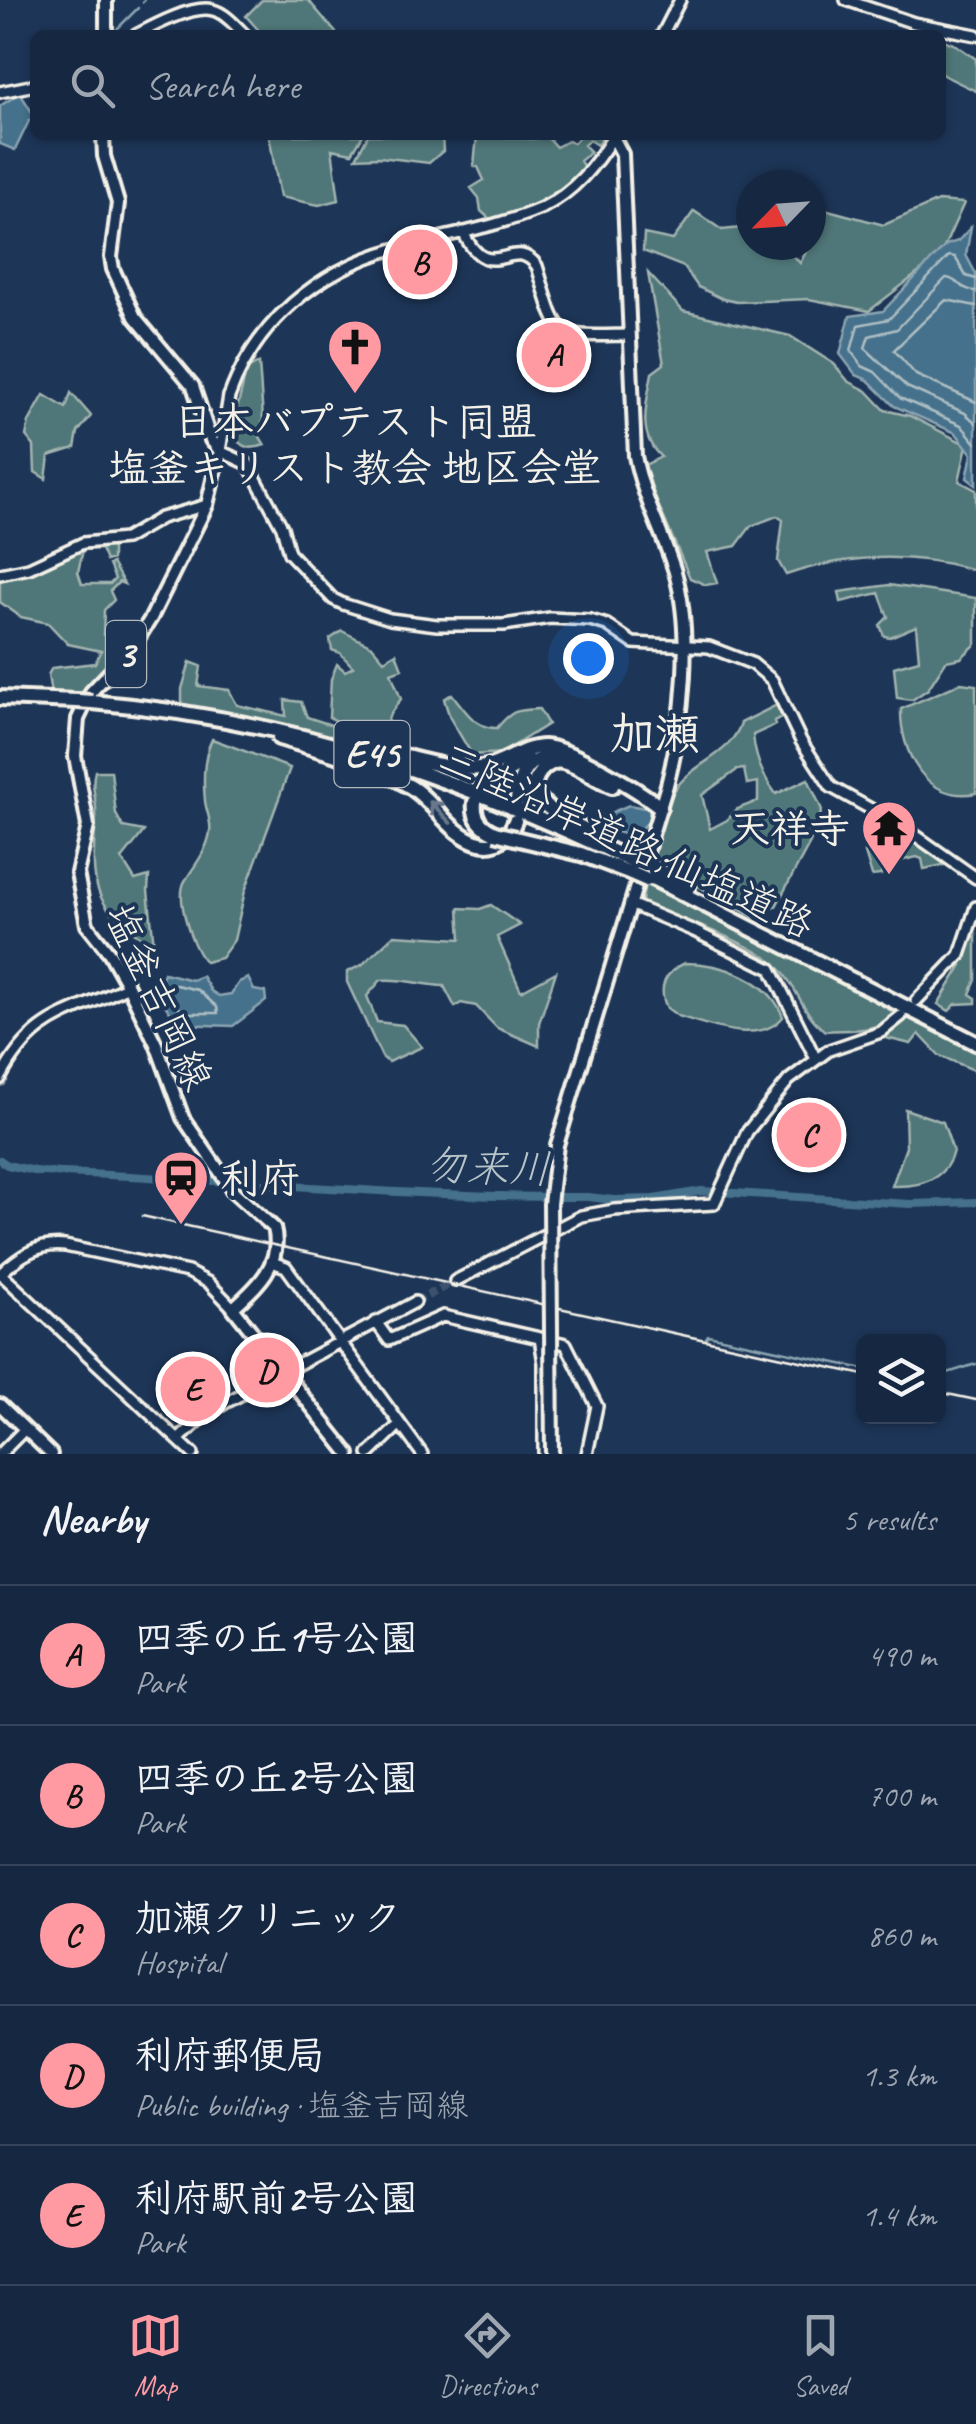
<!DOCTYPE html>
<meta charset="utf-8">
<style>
:root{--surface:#162841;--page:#23344c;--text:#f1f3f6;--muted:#9ea6b1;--line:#35445a;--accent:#ff9aa2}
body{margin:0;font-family:Caveat,"Klee One",sans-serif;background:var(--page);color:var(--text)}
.controls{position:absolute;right:30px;bottom:30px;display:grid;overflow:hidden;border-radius:15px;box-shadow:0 2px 8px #0004}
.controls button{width:90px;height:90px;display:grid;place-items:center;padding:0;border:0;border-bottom:2px solid var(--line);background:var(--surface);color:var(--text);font:50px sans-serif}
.compass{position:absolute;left:736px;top:170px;width:90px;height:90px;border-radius:50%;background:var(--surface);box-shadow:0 2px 8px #0004;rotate:245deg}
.you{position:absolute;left:588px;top:658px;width:35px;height:35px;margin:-25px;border:8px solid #fff;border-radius:50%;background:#1a73e8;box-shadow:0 0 0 15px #1a73e833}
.badge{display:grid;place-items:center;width:65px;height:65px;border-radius:50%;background:var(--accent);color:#111;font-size:32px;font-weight:700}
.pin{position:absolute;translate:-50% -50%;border:5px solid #fff;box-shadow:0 2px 10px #0006}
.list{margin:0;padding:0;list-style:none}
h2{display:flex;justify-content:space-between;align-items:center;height:130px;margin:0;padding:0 40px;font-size:42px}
h2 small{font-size:32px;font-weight:400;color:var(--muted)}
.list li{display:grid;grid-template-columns:65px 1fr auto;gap:30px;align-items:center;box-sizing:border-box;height:140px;padding:0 40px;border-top:2px solid var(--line)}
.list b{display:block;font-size:38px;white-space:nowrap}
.list p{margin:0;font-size:32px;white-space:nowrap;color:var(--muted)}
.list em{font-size:32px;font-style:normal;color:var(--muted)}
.icon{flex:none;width:55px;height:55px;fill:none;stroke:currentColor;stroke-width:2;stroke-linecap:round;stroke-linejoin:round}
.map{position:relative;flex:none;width:976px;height:1454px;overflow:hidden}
.search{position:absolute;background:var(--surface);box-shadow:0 2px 8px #0004;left:30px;right:30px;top:30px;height:110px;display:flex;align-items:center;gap:25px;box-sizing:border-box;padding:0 35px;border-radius:15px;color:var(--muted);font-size:38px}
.sheet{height:830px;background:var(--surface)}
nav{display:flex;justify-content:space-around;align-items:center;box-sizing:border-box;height:140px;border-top:2px solid var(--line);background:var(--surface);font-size:28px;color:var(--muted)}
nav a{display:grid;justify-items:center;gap:5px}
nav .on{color:var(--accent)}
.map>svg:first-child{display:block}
</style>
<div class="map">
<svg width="976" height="1454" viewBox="0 0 976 1454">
<rect width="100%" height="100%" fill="#1d3557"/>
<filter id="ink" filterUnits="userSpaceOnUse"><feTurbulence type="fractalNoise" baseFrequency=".01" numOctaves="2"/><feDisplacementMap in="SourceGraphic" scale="20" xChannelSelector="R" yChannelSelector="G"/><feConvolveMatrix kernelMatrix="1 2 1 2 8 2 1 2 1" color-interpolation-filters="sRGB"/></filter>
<g filter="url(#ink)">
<path fill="#507678" stroke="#a2b4b0" stroke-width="2.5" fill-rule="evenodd" d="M262 0H308L338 35H263L246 16Z
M941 39 956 45 976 59V91L941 74Z
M269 135H363L352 153 332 149 339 200 319 205 280 197Z
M368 135H442L443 151 429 163 380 157 356 158Z
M477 135 533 139 546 136 556 147 568 141 574 143 581 135 602 138 597 145 589 140 584 145 591 152 580 161 584 167C557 197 529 208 491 220L481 211 479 198 471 188 484 180 478 167 474 166Z
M938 201 964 203 940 256 869 311 809 299 737 302 723 299 698 287 684 267 643 251 644 234 673 240 694 211 722 230 741 228 751 231V245H783L800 263 828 210 884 225Z
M648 273 683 311 790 336 834 364 848 381 867 391 885 410 910 416 967 445 959 481 976 490V566L971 569C908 552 848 554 786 575L778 561 783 520 777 516 751 526 736 546 707 552 717 583 706 585 690 578 654 495 645 465 661 457C636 434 647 402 652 373L664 364Z
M259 363 263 419 260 437 265 445C248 451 241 447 231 433L247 369Z
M71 393 91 416 78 432 75 448 49 456 46 479 35 472 34 446 26 436 29 422 44 395 66 408Z
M81 545H112V559L106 561 101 549 83 550 78 572 82 584H110L115 579 109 565 112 563 124 584 119 582 110 591 114 600 104 610 103 635 120 643 130 630 136 636 81 697 51 694 48 675 52 668 95 663 101 651 68 644 48 623 21 617 0 602V578Z
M889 585 976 598V644L961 658 946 661 928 689 912 700 897 698 894 667 919 660 916 626 890 637 884 636 880 625 888 617 879 593 841 602 839 592Z
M342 631 372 646 384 660 396 653 402 669 391 673 401 699 390 714 382 736 343 724 329 717 331 679 337 664 345 671 353 667 340 653 332 650 330 639Z
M190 662 201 666 198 686 229 690 237 705 286 716 285 700 301 702 307 717 380 741 378 748 182 707V689Z
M961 683 976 685V793C926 803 900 752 901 709Z
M452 694C464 709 475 729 497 728 512 710 516 710 539 709L548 724 502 753 472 755 450 718 444 699Z
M779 704 784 716 774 721 775 725 753 735C755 758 762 776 776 794L808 779 822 810 810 843 776 906 754 917 653 861C659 841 664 807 674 791 693 761 729 758 741 723ZM744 769 747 784 758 782V801L737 809 727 820 710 829 702 795 737 770Z
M212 739 290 768 245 891 234 940 221 958 205 962C192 947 175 898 185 881 195 865 207 851 210 832 212 822 206 811 205 801 203 781 203 757 212 739Z
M95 771H111L116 814 123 827 144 831 122 859 135 880 149 876 148 891 154 945C92 908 90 888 96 819 98 801 90 789 95 771Z
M917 839 948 864 924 869 922 859 917 857 881 865V875L872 876 865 853 892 851Z
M645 883 818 969 895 1013C876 1034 851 1029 825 1031 803 1014 798 989 780 969 757 943 680 920 646 905L642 901Z
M491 905 520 925 497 937 521 991 556 972 539 1023V1046L497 1028 476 1006 461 1003 455 1007 444 986C421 985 403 978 381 980L367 996 377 1022 403 1025 422 1047 388 1062 382 1057 347 982V972L362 965 394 935 461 939 459 908 480 909Z
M976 936V980L970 994 976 998V1003L956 1004 949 1011 938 1004 962 965 960 962 969 942Z
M685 963C722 963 770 979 783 1017 759 1046 709 1025 678 1016L667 1008C657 987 665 972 685 963Z
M905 1017 976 1048V1076L974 1070 940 1056 919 1034 911 1044 882 1037Z
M905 1109 943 1122 953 1151C946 1180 919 1187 892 1186L906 1147Z
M179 1360 182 1361 220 1400 201 1412 164 1379 163 1376Z"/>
<path fill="#45718c" stroke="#8ba4b1" stroke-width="2.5" d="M20 93 35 117 29 121 15 150 0 144V106Z
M971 227 966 255 976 274V485L967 478 972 454 956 433 894 406 868 380 856 375 840 354 850 316 883 311 946 245 958 241Z
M629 805 650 809 649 821C636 835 626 838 607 828V819L601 824 597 822 603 816Z
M164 973 192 980 202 976 211 991 219 996 231 994 239 982 248 978 254 990 265 992 266 1001 233 1026 178 1024 156 992Z"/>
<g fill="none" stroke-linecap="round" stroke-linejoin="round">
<path stroke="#aebec3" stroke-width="2.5" d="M976 279 966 276 955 257 949 256 889 319 858 325 851 351 862 366 875 372 900 398 961 425 976 443
M976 291C962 291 956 278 946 278L897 329 869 336 865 348 907 387 965 413 976 423
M976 306 946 300 894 350 916 375 976 402
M172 984 198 990 217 1007 218 1013H183L167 991Z"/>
<path stroke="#8ba4b1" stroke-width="2.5" d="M143 2 144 0
M117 29 138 8
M706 1338 708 1335 864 1369
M938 1376 976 1364"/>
<path stroke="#45718c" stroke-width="8" d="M0 1160 7 1165 39 1172C222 1178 405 1198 588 1197L614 1200 654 1199 701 1191 910 1204 976 1202"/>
<path stroke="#3d516d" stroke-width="9" stroke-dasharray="9 4.5" stroke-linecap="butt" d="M415 1302 455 1281"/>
<g stroke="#f4f1e8" stroke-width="16">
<path id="secondary" d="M846 0 914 23 976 35
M136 35C153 26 194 4 213 10 225 13 236 26 245 35
M662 35 680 0
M0 92 35 85
M463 232C490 289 513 233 537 266 560 341 551 336 629 335
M229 396 220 451 248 464 282 527 289 553 333 599 343 604 390 619 437 625H504L550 618 590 620 607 625 633 643 709 647 753 664 772 680 801 741 831 787 905 828 976 878
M229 397C255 323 318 270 394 249 443 236 495 228 542 208 574 192 595 166 614 135
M0 574 29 568 83 543 125 539 161 518 207 505
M630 904 694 931 771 969 815 1057
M916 1001 960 955 976 907
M0 1079C35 1013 69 1016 128 986
M272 1262 286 1267 422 1454
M0 1273 193 1454
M0 1274C20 1256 37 1243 65 1246L188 1272 209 1283 233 1308
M455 1281 581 1216 614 1210 714 1204 747 1132 789 1080 829 1050 881 1032 901 1016
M376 1322 389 1340 443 1316 566 1344 597 1406 587 1454
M540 1338 544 1363V1454
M178 1440 202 1418 225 1403 415 1302
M0 1454 25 1429
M369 1454 400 1424"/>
</g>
<g stroke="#f4f1e8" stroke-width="18">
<path id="primary" d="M106 0V35
M103 135 104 156 118 203 111 257 113 269 135 317 193 386 211 440 220 451 207 505 151 618 130 651 91 692 78 719 75 756 88 826 77 873 87 925 110 954 128 986 156 1044 183 1118 233 1191 274 1228C283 1263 257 1287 233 1308L349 1454
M557 1145 667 785C683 724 693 634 675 572 663 533 643 498 635 456L622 154 613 137
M0 1405 51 1454"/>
</g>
<g stroke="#f4f1e8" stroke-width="20">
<path id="highway" d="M0 698 77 701
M92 702C296 719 452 776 635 862
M279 738C322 751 370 762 409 786 434 800 451 837 480 843 497 847 509 837 515 821
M387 752C417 759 456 773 486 767 506 763 523 747 544 747 568 747 640 791 660 807
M483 788 527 759
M517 801C518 776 527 754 556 759
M475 802C473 818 481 827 495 833
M594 834C574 823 516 801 541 771 546 765 555 760 562 762 579 765 597 780 612 786
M515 838 581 854 631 873
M652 866 688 888
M648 876 976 1043"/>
</g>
<use href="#secondary" stroke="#1d3557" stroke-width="9"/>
<use href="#primary" stroke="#1d3557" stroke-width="10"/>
<use href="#highway" stroke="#1d3557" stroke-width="12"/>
<path stroke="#f4f1e8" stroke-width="2.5" d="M142 1216 864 1375
M938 1392 976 1400"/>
<g stroke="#f4f1e8" stroke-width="18" stroke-linecap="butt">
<path id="primary-bridge" d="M552 1454 550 1204 557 1145"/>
</g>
<g stroke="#f4f1e8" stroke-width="20" stroke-linecap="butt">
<path id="highway-bridge" d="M77 701 92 702
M495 833 515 838
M637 858 652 866
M631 873 647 880"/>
</g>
<use href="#primary-bridge" stroke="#1d3557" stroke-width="10"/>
<use href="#highway-bridge" stroke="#1d3557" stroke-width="12"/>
</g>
<defs><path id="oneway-shaft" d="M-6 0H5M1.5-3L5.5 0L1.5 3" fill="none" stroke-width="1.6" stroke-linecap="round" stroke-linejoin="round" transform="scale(2.5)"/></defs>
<use stroke="#68778a" href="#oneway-shaft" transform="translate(440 812) rotate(-134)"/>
</g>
<defs>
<g id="church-pin" transform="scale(2.875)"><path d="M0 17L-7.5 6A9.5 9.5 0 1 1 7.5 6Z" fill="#ff9aa2" stroke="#1d3557"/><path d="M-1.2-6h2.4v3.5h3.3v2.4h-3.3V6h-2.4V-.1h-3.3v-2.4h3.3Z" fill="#111"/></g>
<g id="temple-pin" transform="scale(2.875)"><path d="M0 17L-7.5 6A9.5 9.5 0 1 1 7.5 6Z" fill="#ff9aa2" stroke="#1d3557"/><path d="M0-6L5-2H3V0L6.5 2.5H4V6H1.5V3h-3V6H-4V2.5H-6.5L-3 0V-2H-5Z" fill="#111"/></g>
<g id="station-pin" transform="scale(2.875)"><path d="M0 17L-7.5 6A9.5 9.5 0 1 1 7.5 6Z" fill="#ff9aa2" stroke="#1d3557"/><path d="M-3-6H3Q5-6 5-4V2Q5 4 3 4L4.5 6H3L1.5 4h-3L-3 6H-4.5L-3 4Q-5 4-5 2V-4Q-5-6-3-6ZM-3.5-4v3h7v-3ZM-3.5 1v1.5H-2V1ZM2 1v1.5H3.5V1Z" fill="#111"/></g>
</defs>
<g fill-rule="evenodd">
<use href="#church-pin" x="355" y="347"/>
<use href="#temple-pin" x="889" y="828"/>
<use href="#station-pin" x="181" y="1178"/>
</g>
<g text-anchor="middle" stroke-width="8" stroke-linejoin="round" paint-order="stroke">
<g fill="#1d3557" stroke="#b4b9bc" stroke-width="2.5">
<rect x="106" y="621" width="40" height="66" rx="8"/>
<rect x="334.5" y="721" width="75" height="66" rx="8"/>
</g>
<g font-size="38" font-weight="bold" fill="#f4f1e8">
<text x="126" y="667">3</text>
<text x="372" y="767">E45</text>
</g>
<g font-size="40" font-weight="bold" fill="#f4f1e8" stroke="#1d3557">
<text x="355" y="435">日本バプテスト同盟<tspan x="355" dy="46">塩釜キリスト教会 地区会堂</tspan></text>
<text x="850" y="842" text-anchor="end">天祥寺</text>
<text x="220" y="1192" text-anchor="start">利府</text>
</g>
<g font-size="40" fill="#f4f1e8" stroke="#1d3557">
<text transform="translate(627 840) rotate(25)" y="14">三陸沿岸道路;仙塩道路</text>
<text transform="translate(159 997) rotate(65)" y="14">塩釜吉岡線</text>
</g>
<g font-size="42" font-style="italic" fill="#b7c4c8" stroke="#1d3557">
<text transform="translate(488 1166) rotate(2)" y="15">勿来川</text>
</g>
<g font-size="45" font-weight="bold" fill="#f4f1e8" stroke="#1d3557">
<text x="655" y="749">加瀬</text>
</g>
</g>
</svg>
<div class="controls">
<button><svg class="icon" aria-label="layers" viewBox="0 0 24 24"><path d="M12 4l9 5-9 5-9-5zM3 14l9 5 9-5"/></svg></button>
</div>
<svg class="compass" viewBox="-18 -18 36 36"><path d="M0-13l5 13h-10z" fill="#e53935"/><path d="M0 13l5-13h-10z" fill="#9ea6b1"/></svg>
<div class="you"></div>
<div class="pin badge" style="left:554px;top:355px">A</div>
<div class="pin badge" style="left:420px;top:262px">B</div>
<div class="pin badge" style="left:809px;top:1135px">C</div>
<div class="pin badge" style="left:267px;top:1370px">D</div>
<div class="pin badge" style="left:193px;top:1389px">E</div>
<div class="search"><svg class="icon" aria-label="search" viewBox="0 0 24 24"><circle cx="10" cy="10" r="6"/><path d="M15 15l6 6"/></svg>Search here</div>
</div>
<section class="sheet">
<h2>Nearby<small>5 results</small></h2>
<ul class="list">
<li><span class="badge">A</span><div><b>四季の丘1号公園</b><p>Park</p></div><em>490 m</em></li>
<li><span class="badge">B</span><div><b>四季の丘2号公園</b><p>Park</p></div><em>700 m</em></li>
<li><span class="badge">C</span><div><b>加瀬クリニック</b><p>Hospital</p></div><em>860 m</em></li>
<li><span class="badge">D</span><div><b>利府郵便局</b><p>Public building · 塩釜吉岡線</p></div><em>1.3 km</em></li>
<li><span class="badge">E</span><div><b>利府駅前2号公園</b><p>Park</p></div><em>1.4 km</em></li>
</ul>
</section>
<nav>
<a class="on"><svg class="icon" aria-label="map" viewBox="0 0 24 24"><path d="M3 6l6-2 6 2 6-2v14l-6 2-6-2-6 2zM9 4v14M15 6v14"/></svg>Map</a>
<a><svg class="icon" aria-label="directions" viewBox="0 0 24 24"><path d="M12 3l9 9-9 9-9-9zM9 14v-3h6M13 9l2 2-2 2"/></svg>Directions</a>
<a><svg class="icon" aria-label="saved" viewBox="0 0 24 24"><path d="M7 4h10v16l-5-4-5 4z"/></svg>Saved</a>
</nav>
